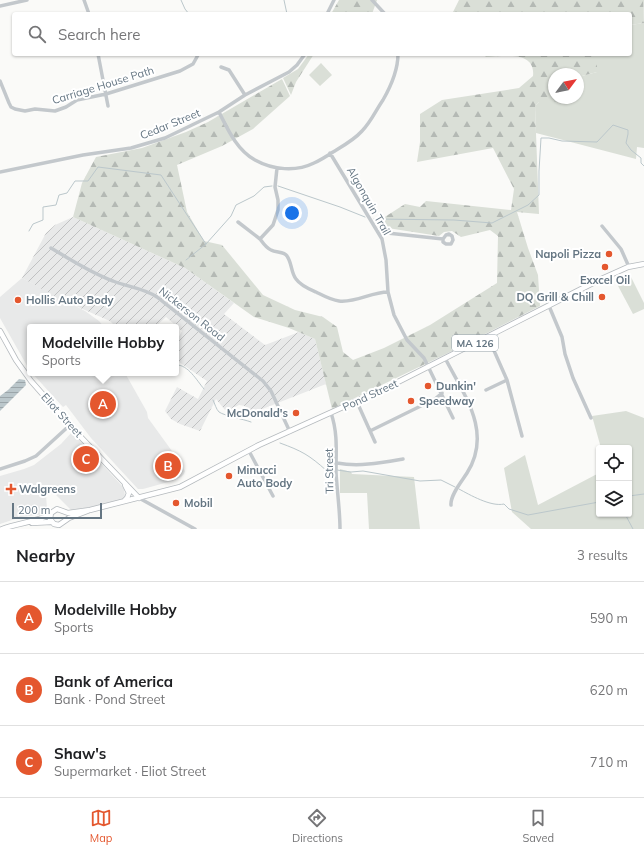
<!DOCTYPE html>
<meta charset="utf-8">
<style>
:root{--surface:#fff;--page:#f6f6f6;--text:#202124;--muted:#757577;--line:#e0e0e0;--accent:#e4572e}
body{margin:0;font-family:Mulish,sans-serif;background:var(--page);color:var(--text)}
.controls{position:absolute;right:12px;bottom:12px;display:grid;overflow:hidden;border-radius:4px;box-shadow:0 1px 3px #0004}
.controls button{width:36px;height:36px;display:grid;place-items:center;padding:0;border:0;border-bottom:1px solid var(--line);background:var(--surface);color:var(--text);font:20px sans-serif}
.compass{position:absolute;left:548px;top:68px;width:36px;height:36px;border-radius:50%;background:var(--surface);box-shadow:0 1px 3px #0004;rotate:58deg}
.scale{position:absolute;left:12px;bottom:10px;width:90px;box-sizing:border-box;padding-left:4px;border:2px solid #657683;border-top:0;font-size:11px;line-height:14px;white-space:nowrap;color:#657683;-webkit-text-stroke:3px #fff;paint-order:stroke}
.you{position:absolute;left:292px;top:213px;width:14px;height:14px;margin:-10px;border:3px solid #fff;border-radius:50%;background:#1a73e8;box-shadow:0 0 0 6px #1a73e833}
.badge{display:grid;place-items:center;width:26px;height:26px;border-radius:50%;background:var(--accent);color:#fff;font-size:13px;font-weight:700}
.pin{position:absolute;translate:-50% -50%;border:2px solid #fff;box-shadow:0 1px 4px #0006}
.popup{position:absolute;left:27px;top:324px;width:152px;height:52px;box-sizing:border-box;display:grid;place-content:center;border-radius:4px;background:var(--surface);filter:drop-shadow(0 1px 3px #0005);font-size:13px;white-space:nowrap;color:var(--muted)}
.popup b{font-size:15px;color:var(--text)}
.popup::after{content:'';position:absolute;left:50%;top:100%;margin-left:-8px;border:8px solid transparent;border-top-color:var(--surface)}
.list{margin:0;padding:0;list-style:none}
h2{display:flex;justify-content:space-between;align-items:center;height:52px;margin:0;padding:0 16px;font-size:17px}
h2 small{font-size:13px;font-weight:400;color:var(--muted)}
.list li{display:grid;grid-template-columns:26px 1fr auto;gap:12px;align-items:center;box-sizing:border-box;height:72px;padding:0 16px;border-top:1px solid var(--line)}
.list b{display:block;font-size:15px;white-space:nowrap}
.list p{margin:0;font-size:13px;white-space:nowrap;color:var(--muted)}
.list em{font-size:13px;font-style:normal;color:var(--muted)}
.icon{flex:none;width:22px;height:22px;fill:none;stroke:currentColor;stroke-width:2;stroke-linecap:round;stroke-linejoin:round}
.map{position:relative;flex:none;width:644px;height:529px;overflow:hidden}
.search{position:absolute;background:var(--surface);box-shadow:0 1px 3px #0004;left:12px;right:12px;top:12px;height:44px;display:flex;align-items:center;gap:10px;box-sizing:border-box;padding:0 14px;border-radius:4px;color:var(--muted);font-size:15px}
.sheet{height:268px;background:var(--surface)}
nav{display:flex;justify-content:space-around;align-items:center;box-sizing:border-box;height:56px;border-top:1px solid var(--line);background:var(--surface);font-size:11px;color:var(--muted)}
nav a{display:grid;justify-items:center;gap:2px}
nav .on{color:var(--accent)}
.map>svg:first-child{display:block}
</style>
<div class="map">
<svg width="644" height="529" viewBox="0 0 644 529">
<defs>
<pattern id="industrial-furrows" width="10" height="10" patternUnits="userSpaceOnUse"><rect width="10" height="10" fill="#e8e9e9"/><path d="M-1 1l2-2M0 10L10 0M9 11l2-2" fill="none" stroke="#c0c1c2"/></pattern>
<pattern id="forest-firs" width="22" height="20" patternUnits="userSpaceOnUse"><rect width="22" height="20" fill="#dadfd7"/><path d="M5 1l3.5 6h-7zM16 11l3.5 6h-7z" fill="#b4b9b4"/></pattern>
<pattern id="water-rules" width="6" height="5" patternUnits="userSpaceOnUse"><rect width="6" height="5" fill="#bbc7cb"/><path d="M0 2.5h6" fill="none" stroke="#9ca6aa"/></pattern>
</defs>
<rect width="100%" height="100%" fill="#fafaf8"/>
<path fill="#e8e9e9" d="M22 278 85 311 99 321 104 327H30V371L0 318V297Z
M32 373H125L147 412 148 418 177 458 185 471 184 474 181 477 172 481 143 489H138L91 438 66 405 63 407Z
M72 432 124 488 125 497 122 500 106 505 71 510 54 493 46 494 47 510 44 514 21 517 0 524V476L24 469 34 465 61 444Z"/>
<path fill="url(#industrial-furrows)" d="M73 217 185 268 234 303 224 314 265 345 299 332 315 339 326 384 252 413 245 406 239 405 233 408 225 410 216 399 200 431 180 424 171 419 165 411 177 387 198 399 207 381 176 360V342L182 331 166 317 155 327H116L110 321 62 300 22 278 46 233 55 225Z"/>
<path fill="#dadfd7" d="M643 0H644V148L637 147 636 159 536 133 535 106 539 102H570L571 98H578V77L597 72V54H630V25L644 23Z
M321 63 332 75 320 86 309 75Z
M631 277 644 303V309L633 314 617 284Z
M626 411 644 418V529H531L512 512 504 468 525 455 538 505 599 473V514H629V448H601L592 416Z
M340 469 351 472 352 474 414 477 420 529H369L367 493H340Z"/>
<path fill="url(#forest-firs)" d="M339 0H377L372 14H331Z
M459 0H643L644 23 630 25V14H452Z
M309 54H314L296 82 291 95 283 78 298 69Z
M483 54H597V72L578 77V74H554V98H571L570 102H539L535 106 539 214 517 212 528 248 538 275 540 306 446 354 332 409 315 339 289 328 254 317 185 268 73 217 82 183 96 157 142 148 186 132 208 122 282 79 290 96 253 129 222 146 177 165 187 212 204 241 222 245 263 295 295 310 323 317 337 327 343 352 353 360 384 348 430 325 497 283 498 236 490 230 461 237 452 231 444 232 439 236 381 227 377 222 405 204 420 207 426 201 511 210 514 189 493 148 417 162 420 142V114L442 100 519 88 533 76C536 50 502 56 486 57Z"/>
<path fill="url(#water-rules)" d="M19 379 25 380 26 385 0 411V396L8 390Z"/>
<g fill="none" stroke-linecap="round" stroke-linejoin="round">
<path stroke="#bbc7cb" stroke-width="1" d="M181 0 185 9 189 14
M284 0 287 14
M278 186 340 207 365 217
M374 219 454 220 492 223 528 205 539 195V171L541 138H549L562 141 597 142 613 125 628 130V134L626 143 631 150 641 158V163L644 166
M29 231 33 224 43 220V207L56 205 59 195 67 193 75 181H88L98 167 161 175 206 244
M186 260 206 244 231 216 236 205 254 196 264 187 272 186
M176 365C188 364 197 381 204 389
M213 400C215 404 216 409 219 412 225 416 243 419 251 422
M280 443C302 451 309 455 327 471L334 470
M337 470 351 472 363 471 420 481 441 480 455 487
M459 489C470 495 491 507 504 504L509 509 528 515 599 502
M629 496 644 494
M625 514 633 529"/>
<g stroke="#b5babe" stroke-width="6">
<path id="major" d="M0 331 16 360 31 381 76 432 139 498
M124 501 127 498 129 493 125 485
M90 510 69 518 59 525 54 524 50 519 51 513 57 509 68 513 90 510 180 487 259 445 394 384 599 280 628 267 644 264
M32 523 51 522
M2 529C18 523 35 522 50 515"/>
</g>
<path stroke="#c3c8cc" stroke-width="3.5" d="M84 0 89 14
M372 0 385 14
M0 6 27 0
M327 14 334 0
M98 54 108 106
M221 67 229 70 245 95
M0 81 9 103 11 107 15 109 25 111 35 109 55 111 66 107 77 100 106 94 180 71 193 64 198 55
M219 112C228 130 237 150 255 160 273 170 296 172 314 163 321 160 327 156 333 152 343 146 354 140 362 131 371 122 376 110 383 100 391 86 398 71 398 54
M330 153 382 239 386 260 388 292 394 315 407 340 424 358 453 418
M0 172 83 155 131 148 165 138 219 112 245 95 289 72 297 65 305 54
M238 222 260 239 273 225 278 210V200L275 187 277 168
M602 226 621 249 629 267
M378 232 443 239V242L446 244H451L453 240 452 236 449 234 446 235 443 239
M260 239C263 243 266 248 271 250 276 253 284 251 287 256 292 263 291 273 296 279 301 286 309 289 316 292 324 296 331 300 339 301 356 303 371 292 388 292
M51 248C71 260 91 273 113 281 128 287 144 288 157 297L263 381 271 391 290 432
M549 306 562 337 565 354 573 378 591 418
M488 337 507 380 522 436
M445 358C464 395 493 432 467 473 462 481 450 495 451 505
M486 390 507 380
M357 402 375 442
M331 413C338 433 336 452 336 472 337 491 340 510 340 529
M370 431 435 399 442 393
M249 451 273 496
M337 463C359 467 380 463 403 459
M0 469 25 461 36 456 70 425
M139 498 195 529"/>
<use href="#major" stroke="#fff" stroke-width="4.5"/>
</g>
<g fill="#e4572e" stroke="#fff" stroke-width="1.5">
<circle cx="609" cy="254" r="4"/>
<circle cx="605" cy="267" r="4"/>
<circle cx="602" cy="297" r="4"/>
<circle cx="18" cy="300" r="4"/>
<circle cx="428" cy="386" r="4"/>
<circle cx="411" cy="401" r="4"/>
<circle cx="296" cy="413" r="4"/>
<circle cx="229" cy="476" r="4"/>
<path d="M9 483h4v4h4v4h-4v4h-4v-4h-4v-4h4z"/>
<circle cx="176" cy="503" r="4"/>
</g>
<g text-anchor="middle" stroke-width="4" stroke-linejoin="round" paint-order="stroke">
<rect fill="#fff" stroke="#939fa8" stroke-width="1" x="452" y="335" width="46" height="16" rx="3"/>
<g font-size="10" font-weight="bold" fill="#657683">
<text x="475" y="347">MA 126</text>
</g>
<g font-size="11" fill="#657683" stroke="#fff">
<text transform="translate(103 85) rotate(-17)" y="4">Carriage House Path</text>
<text transform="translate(170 124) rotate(-22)" y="4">Cedar Street</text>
<text transform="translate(369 201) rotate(60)" y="4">Algonquin Trail</text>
<text transform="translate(192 314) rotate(38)" y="4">Nickerson Road</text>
<text transform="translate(370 395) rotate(-25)" y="4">Pond Street</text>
<text transform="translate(62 415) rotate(48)" y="4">Eliot Street</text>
<text transform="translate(329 471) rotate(-91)" y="4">Tri Street</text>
</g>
<g font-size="11" font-weight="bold" fill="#657683" stroke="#fff" text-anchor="start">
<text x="601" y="258" text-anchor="end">Napoli Pizza</text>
<text x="605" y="284" text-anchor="middle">Exxcel Oil</text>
<text x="594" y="301" text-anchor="end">DQ Grill &amp; Chill</text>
<text x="26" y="304">Hollis Auto Body</text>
<text x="436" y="390">Dunkin'</text>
<text x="419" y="405">Speedway</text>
<text x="288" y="417" text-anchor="end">McDonald's</text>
<text x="237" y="474">Minucci<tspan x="237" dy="13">Auto Body</tspan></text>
<text x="19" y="493">Walgreens</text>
<text x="184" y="507">Mobil</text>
</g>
</g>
</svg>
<div class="controls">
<button><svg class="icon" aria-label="locate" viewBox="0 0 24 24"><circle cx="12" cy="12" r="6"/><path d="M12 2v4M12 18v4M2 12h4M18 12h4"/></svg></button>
<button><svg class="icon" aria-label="layers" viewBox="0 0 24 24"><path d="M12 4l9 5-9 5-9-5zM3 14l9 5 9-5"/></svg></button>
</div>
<svg class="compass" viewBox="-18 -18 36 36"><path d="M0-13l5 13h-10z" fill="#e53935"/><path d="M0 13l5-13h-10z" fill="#757577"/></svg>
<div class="scale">200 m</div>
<div class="you"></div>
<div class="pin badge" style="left:103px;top:404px">A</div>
<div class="popup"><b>Modelville Hobby</b>Sports</div>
<div class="pin badge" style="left:168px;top:466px">B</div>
<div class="pin badge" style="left:86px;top:459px">C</div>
<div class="search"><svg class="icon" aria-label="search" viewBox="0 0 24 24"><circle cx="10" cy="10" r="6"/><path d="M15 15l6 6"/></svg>Search here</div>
</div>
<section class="sheet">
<h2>Nearby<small>3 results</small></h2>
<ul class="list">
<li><span class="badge">A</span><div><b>Modelville Hobby</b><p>Sports</p></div><em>590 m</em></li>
<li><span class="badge">B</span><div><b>Bank of America</b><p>Bank · Pond Street</p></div><em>620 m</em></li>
<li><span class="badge">C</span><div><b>Shaw's</b><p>Supermarket · Eliot Street</p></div><em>710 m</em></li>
</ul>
</section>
<nav>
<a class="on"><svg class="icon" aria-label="map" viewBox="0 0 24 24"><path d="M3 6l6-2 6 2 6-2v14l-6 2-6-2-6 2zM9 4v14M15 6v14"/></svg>Map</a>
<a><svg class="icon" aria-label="directions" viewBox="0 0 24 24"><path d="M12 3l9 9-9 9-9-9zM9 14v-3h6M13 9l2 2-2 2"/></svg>Directions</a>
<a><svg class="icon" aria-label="saved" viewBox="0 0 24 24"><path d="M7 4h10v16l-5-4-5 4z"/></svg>Saved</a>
</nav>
